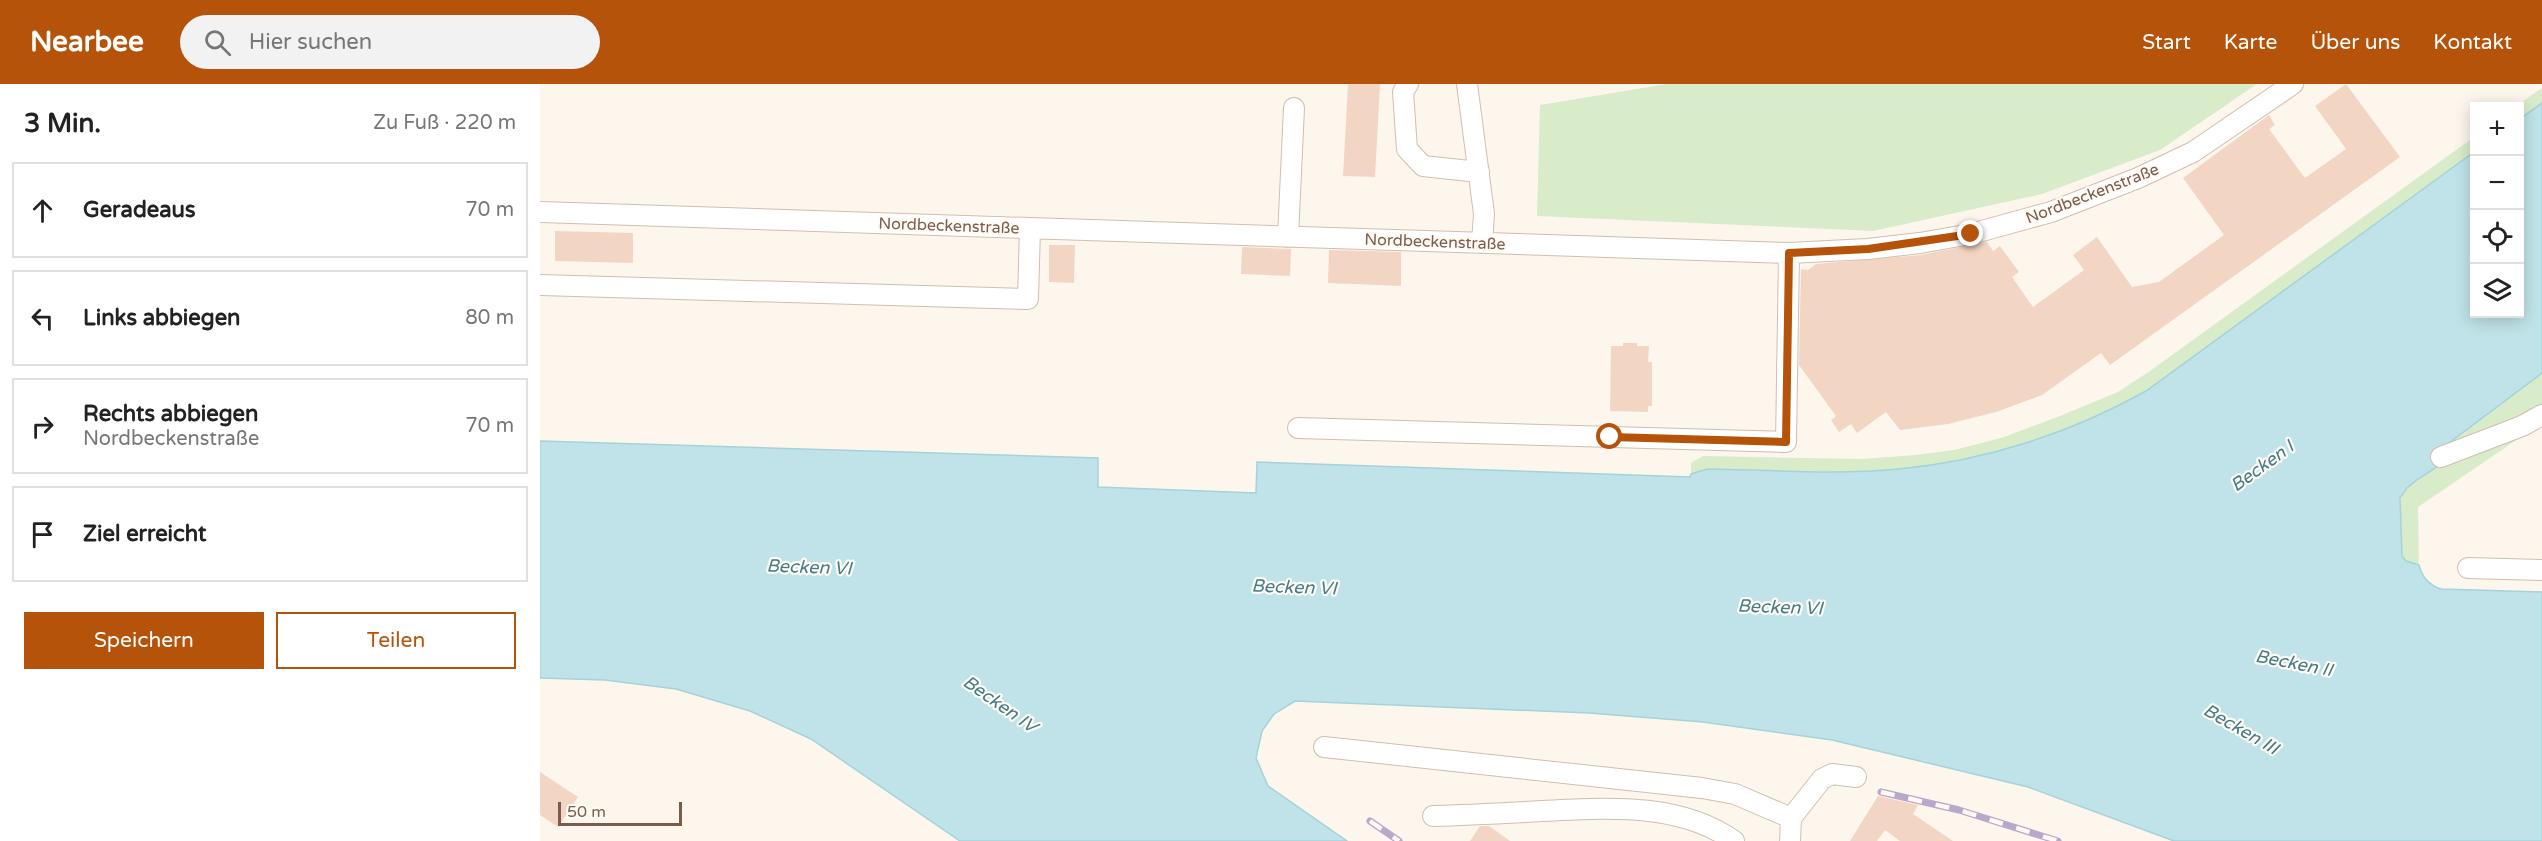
<!DOCTYPE html>
<html lang="de">
<meta charset="utf-8">
<style>
:root{--surface:#fff;--page:#f2f2f2;--text:#222;--muted:#767676;--line:#e0e0e0;--accent:#b45309}
body{margin:0;font-family:"Varela Round",sans-serif;background:var(--page);color:var(--text)}
.controls{position:absolute;right:18px;top:18px;display:grid;overflow:hidden;border-radius:0px;box-shadow:0 3px 15px #0003}
.controls button{width:54px;height:54px;display:grid;place-items:center;padding:0;border:0;border-bottom:2px solid var(--line);background:var(--surface);color:var(--text);font:30px sans-serif}
.scale{position:absolute;left:18px;bottom:15px;width:124px;box-sizing:border-box;padding-left:6px;border:3px solid #7a5c4d;border-top:0;font-size:16px;line-height:21px;white-space:nowrap;color:#7a5c4d;-webkit-text-stroke:4px #fffaf3;paint-order:stroke}
.stop{position:absolute;width:18px;height:18px;margin:-14px;border:4px solid #b45309;border-radius:50%;background:#fff}
.stop.end{background:#b45309;border-color:#fff;box-shadow:0 2px 6px #0008}
.list{margin:0;padding:0;list-style:none}
h2{display:flex;justify-content:space-between;align-items:center;height:78px;margin:0;padding:0 24px;font-size:26px}
h2 small{font-size:20px;font-weight:400;color:var(--muted)}
.list li{display:grid;grid-template-columns:39px 1fr auto;gap:18px;align-items:center;box-sizing:border-box;height:96px;margin:0 12px 12px;padding:0 12px;border:2px solid var(--line);border-radius:0px}
.list b{display:block;font-size:22px;white-space:nowrap}
.list p{margin:0;font-size:20px;white-space:nowrap;color:var(--muted)}
.list em{font-size:20px;font-style:normal;color:var(--muted)}
.actions{display:flex;gap:12px;padding:18px 24px}
.actions a{flex:1;padding:14px 0;border:2px solid var(--accent);border-radius:0px;text-align:center;font-size:21px;color:var(--accent)}
.actions .main{background:var(--accent);color:#fff}
.icon{flex:none;width:33px;height:33px;fill:none;stroke:currentColor;stroke-width:2;stroke-linecap:round;stroke-linejoin:round}
.map{position:relative;flex:none;width:2002px;height:757px;overflow:hidden}
header{display:flex;align-items:center;gap:36px;box-sizing:border-box;height:84px;padding:0 30px;background:var(--accent);color:#fff}
header strong{font-size:28px}
nav{display:flex;gap:33px;margin-inline-start:auto;font-size:21px}
.search{width:420px;height:54px;background:var(--page);display:flex;align-items:center;gap:15px;box-sizing:border-box;padding:0 21px;border-radius:33px;color:var(--muted);font-size:22px}
main{display:flex}
aside{flex:1;background:var(--surface)}
.map>svg:first-child{display:block}
</style>
<header>
<strong>Nearbee</strong>
<div class="search"><svg class="icon" aria-label="search" viewBox="0 0 24 24"><circle cx="10" cy="10" r="6"/><path d="M15 15l6 6"/></svg>Hier suchen</div>
<nav><a>Start</a><a>Karte</a><a>Über uns</a><a>Kontakt</a></nav>
</header>
<main>
<aside>
<h2>3 Min.<small>Zu Fuß · 220 m</small></h2>
<ul class="list">
<li><svg class="icon" aria-label="ahead" viewBox="0 0 24 24"><path d="M12 20V5M6 11l6-6 6 6"/></svg><div><b>Geradeaus</b></div><em>70 m</em></li>
<li><svg class="icon" aria-label="left" viewBox="0 0 24 24"><path d="M17 20v-9H6M10 6l-5 5 5 5"/></svg><div><b>Links abbiegen</b></div><em>80 m</em></li>
<li><svg class="icon" aria-label="right" viewBox="0 0 24 24"><path d="M7 20v-9h11M14 6l5 5-5 5"/></svg><div><b>Rechts abbiegen</b><p>Nordbeckenstraße</p></div><em>70 m</em></li>
<li><svg class="icon" aria-label="arrive" viewBox="0 0 24 24"><path d="M6 21V4h12l-3 4 3 4H6"/></svg><div><b>Ziel erreicht</b></div></li>
</ul>
<div class="actions"><a class="main">Speichern</a><a>Teilen</a></div>
</aside>
<div class="map">
<svg width="2002" height="757" viewBox="0 0 2002 757">
<rect width="100%" height="100%" fill="#fdf6ec"/>
<path fill="#d8ecc9" d="M1127 0H1717L1620 66 1502 110 1333 147 997 132 1000 21Z
M2002 4V19L1980 35V22H1976Z
M1934 53V68L1606 307C1531 349 1445 377 1359 385 1296 391 1231 386 1167 385L1151 390V379L1163 372 1322 375 1375 371 1414 366 1461 354 1520 332 1578 308 1610 287Z
M2002 289V322L1991 346 1878 423 1879 481C1872 480 1866 479 1862 473 1859 465 1858 419 1862 412 1870 397 1889 388 1903 380L1897 368Z"/>
<path fill="#bfe3e8" stroke="#a5d3da" stroke-width="1.5" d="M2002 19V289L1897 368 1903 379 1878 395 1867 404 1860 414 1862 472 1866 477 1879 481C1882 493 1888 501 1901 505L2002 508V757H1634L1488 703 1292 656 1163 638 1049 629 755 617 734 630 722 647 716 674 728 702 807 757H420L271 655 210 627 136 605 65 596 0 594V357L558 374V403L716 409 717 378 1150 393 1151 390 1167 385C1231 386 1296 391 1359 385 1445 377 1531 349 1606 307L1934 68V230H1980V35Z"/>
<path fill="#f3d5c3" d="M808 0H840L835 93 803 92Z
M1806 0 1860 73 1570 281 1561 269 1502 311 1456 328 1408 340 1360 346 1346 328 1317 349 1311 340 1299 348 1291 336 1296 332 1259 281 1261 185 1268 186 1276 180 1381 171 1447 158 1453 167 1460 162 1479 188 1472 193 1493 223 1544 186 1533 171 1557 153 1592 203 1619 198 1684 151 1643 94 1729 31 1735 41 1729 45 1765 94 1806 65 1775 22Z
M15 147 93 149V179L15 177Z
M509 161H535L534 199 509 198Z
M702 163 751 165 750 192 701 190Z
M789 166 861 168V202L788 199Z
M1083 259H1097V262H1109L1108 278H1112V322H1108V328L1070 327 1071 262H1083Z
M0 688 38 713 18 743 0 731Z
M1338 712 1378 721 1373 730 1413 757H1360L1345 746 1337 757H1310Z
M940 742H949L970 757H930Z"/>
<g fill="none" stroke-linecap="round" stroke-linejoin="round">
<g stroke="#d1beb0" stroke-width="22">
<path id="minor" d="M868 0 863 8 867 65 883 82 939 88
M927 0 944 130 942 159
M0 128 1249 169 1328 165 1380 159 1431 150 1511 128 1598 94 1653 68 1753 0
M748 153 754 24
M0 201 488 215 490 144
M758 344 1246 358 1249 169
M1901 373 1982 342 2002 331
M1928 484 2002 486
M784 663 1162 704 1195 710 1251 734
M893 732C929 731 966 729 1003 727 1067 724 1139 718 1194 757
M1250 757 1251 734 1282 695 1292 690 1316 693"/>
</g>
<use href="#minor" stroke="#fff" stroke-width="20"/>
<g stroke="#b9a8c9" stroke-width="7">
<path id="rail" d="M1341 708 1419 726 1518 757
M830 737 859 757"/>
</g>
<use href="#rail" stroke="#fffaf3" stroke-width="4.5" stroke-dasharray="14" stroke-linecap="butt"/>
</g>
<g fill="none" stroke-linecap="round" stroke-linejoin="round">
<path stroke="#b45309" stroke-width="8" d="M1070 353 1246 358 1249 169 1328 165 1431 150"/>
</g>
<g text-anchor="middle" stroke-width="4.5" stroke-linejoin="round" paint-order="stroke">
<g font-size="16" fill="#7a5c4d" stroke="#fffaf3">
<text transform="translate(1552 109) rotate(-21)" y="6">Nordbeckenstraße</text>
<text transform="translate(409 141) rotate(2)" y="6">Nordbeckenstraße</text>
<text transform="translate(895 157) rotate(2)" y="6">Nordbeckenstraße</text>
</g>
<g font-size="18" font-style="italic" fill="#437c86" stroke="#fffaf3">
<text transform="translate(1722 382) rotate(-36)" y="6">Becken I</text>
<text transform="translate(269 483) rotate(2)" y="6">Becken VI</text>
<text transform="translate(754 503) rotate(2)" y="6">Becken VI</text>
<text transform="translate(1240 523) rotate(2)" y="6">Becken VI</text>
<text transform="translate(1754 579) rotate(11)" y="6">Becken II</text>
<text transform="translate(460 620) rotate(35)" y="6">Becken IV</text>
<text transform="translate(1701 645) rotate(30)" y="6">Becken III</text>
</g>
</g>
</svg>
<div class="controls">
<button>+</button>
<button>−</button>
<button><svg class="icon" aria-label="locate" viewBox="0 0 24 24"><circle cx="12" cy="12" r="6"/><path d="M12 2v4M12 18v4M2 12h4M18 12h4"/></svg></button>
<button><svg class="icon" aria-label="layers" viewBox="0 0 24 24"><path d="M12 4l9 5-9 5-9-5zM3 14l9 5 9-5"/></svg></button>
</div>
<div class="scale">50 m</div>
<div class="stop" style="left:1070px;top:353px"></div>
<div class="stop end" style="left:1431px;top:150px"></div>
</div>
</main>
